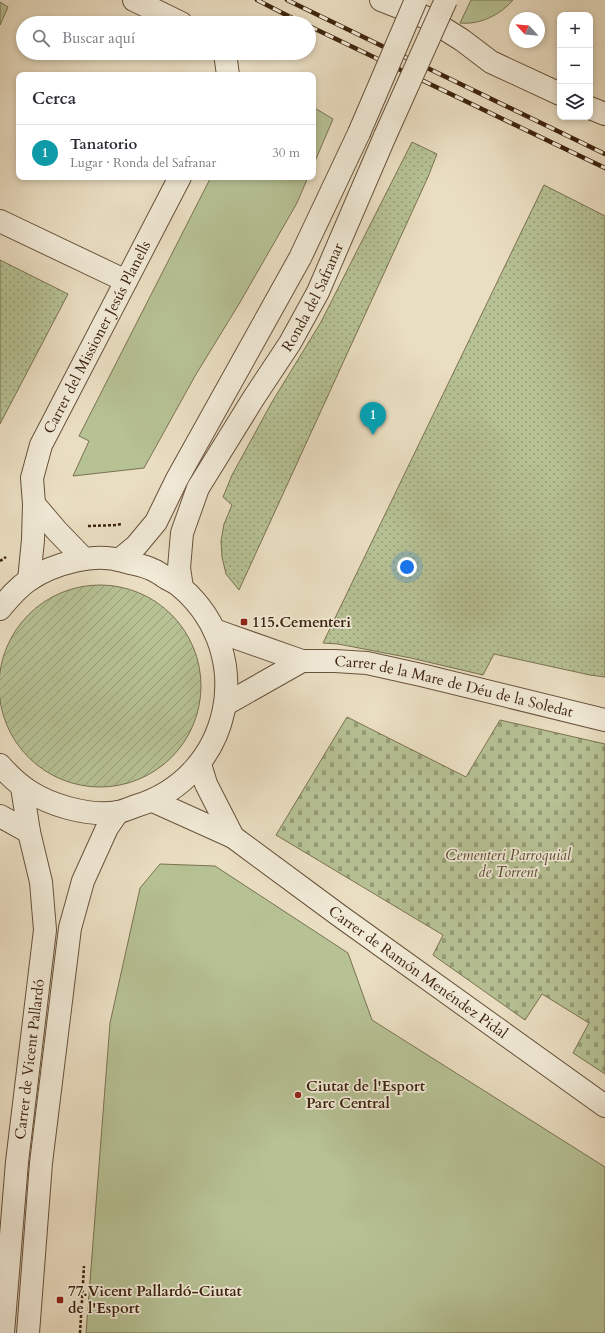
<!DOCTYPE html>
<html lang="es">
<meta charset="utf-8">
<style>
:root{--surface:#fff;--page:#f2f2f3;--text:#2b2b33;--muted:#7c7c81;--line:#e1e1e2;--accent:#db2777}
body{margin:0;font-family:Cardo,serif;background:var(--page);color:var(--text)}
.controls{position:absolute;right:12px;top:12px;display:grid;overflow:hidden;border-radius:8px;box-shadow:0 2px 6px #0003}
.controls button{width:36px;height:36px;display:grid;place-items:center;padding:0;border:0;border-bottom:1px solid var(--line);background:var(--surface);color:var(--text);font:20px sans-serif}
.compass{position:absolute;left:509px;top:12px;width:36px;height:36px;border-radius:50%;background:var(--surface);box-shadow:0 2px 6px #0003;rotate:296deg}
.you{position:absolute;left:407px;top:567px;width:14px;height:14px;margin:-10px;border:3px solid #fff;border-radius:50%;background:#1a73e8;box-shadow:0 0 0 6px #1a73e833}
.badge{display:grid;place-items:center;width:26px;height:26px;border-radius:50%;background:var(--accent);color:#fff;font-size:13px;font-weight:700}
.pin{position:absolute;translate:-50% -33px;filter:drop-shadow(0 1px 2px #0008)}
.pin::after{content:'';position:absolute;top:21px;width:14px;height:12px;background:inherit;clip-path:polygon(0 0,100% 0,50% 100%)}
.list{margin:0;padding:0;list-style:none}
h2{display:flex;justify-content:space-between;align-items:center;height:52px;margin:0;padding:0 16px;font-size:17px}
h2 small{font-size:13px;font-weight:400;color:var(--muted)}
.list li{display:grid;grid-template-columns:26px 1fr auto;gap:12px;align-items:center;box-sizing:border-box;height:56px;padding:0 16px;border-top:1px solid var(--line)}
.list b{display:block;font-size:15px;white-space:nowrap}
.list p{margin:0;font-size:13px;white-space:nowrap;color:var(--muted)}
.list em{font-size:13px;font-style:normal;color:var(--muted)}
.icon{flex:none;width:22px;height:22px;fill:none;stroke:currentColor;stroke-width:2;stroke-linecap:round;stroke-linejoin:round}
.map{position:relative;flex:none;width:605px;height:1333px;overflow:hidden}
.search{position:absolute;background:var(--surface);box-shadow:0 2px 6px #0003;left:16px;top:16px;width:300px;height:44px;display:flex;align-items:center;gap:10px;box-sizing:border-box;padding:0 14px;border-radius:22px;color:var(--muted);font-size:15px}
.panel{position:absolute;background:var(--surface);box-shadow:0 2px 6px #0003;left:16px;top:72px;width:300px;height:108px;border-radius:8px}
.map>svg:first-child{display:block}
</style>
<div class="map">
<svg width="605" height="1333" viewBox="0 0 605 1333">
<defs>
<pattern id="grass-dots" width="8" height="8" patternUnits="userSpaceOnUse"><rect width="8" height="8" fill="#b6c194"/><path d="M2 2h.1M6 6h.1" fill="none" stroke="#959c77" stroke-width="1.8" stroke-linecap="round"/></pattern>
<pattern id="cemetery-stones" width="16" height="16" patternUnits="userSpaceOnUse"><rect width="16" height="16" fill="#b6c194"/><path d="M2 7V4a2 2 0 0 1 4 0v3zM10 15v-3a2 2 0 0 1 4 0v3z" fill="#959c77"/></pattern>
<pattern id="garden-furrows" width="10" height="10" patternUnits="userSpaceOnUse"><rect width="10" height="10" fill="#b6c194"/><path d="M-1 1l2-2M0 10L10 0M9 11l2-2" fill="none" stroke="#959c77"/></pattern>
</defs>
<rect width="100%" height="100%" fill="#eadec2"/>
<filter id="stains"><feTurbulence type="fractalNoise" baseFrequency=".005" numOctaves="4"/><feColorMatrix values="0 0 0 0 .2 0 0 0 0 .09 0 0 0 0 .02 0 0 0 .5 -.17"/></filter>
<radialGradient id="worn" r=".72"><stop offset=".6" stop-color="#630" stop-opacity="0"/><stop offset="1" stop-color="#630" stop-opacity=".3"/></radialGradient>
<path fill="url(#grass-dots)" stroke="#7a7251" d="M412 142 437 154 428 177 239 590 226 574 222 557 221 541 224 524 232 505 223 497 232 475 272 402 321 322Z
M544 185 605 216V677L590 675 494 654 483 675 411 658 338 644 323 643Z
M0 260 68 294 0 424Z"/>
<path fill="url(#cemetery-stones)" stroke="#7a7251" d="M347 717 466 777 500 720 605 744V1074L573 1053 589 1023 542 994 525 1020 433 955 443 935 276 835Z"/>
<path fill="#b6c194" stroke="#7a7251" d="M471 0H513C500 15 480 25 460 23Z
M0 2 8 7 0 25Z
M313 107 333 119 313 166Z
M211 177H308L297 203 239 304 195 376 144 468 73 476 89 441 79 436Z
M160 864 215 866 348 953 372 1020 605 1167V1333H86L110 1023 140 888Z"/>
<path fill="url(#garden-furrows)" stroke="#7a7251" d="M-1 686a101 101 0 1 1 202 0a101 101 0 1 1-202 0Z"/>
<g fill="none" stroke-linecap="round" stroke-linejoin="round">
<g stroke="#68523b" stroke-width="24">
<g id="minor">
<path d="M134 0 181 23"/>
<path d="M381 0 427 18 462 40 491 62 560 94"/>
<path d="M225 53 228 75"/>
<path d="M590 108 605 114"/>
<path d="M0 221 126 281"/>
<path d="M34 504 57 531 84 559"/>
<path id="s1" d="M29 580 33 540 34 504 32 478 41 445 180 177"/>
<path id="s2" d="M214 630 302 661H335L367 663 421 675 605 720"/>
<path d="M226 704 302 661"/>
<path d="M200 764 206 784 233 837"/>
<path id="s3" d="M153 801 233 837 340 916 605 1106"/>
<path d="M0 816 29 832"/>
</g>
</g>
<g stroke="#68523b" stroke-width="24">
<g id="tertiary">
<path d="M119 560 136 546 156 522 177 479 300 258 359 133"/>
<path id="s4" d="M182 588 179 568 182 533 198 488 253 399 290 343 318 292 385 136"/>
<path d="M0 609C9 598 17 588 29 580 53 564 94 552 123 561 132 564 144 565 153 570 158 572 162 575 166 578 172 581 178 584 182 588 258 655 232 777 136 806 130 808 124 811 118 812 103 815 83 812 68 808 39 800 20 788 0 765"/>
<path id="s5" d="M3 1333 17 1162 45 930 41 882 29 832 22 787"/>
<path d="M28 1333 41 1163 70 928 83 881 107 828 118 812"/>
</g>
</g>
<path stroke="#3d230e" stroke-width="2.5" stroke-dasharray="3 2" stroke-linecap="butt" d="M88 526 117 525 121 524
M0 561 6 557
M80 1333 84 1266"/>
<use href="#minor" stroke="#f1ead7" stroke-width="22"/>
<use href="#tertiary" stroke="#f1ead7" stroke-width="22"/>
<g stroke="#3d230e" stroke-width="4.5">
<path id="rail" d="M257 0 302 23
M287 0 605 154
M309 26 605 168"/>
</g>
<use href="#rail" stroke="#f1ead7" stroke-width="3" stroke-dasharray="9" stroke-linecap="butt"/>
<g stroke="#68523b" stroke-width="24" stroke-linecap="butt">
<path id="tertiary-bridge" d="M359 133 416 0
M385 136 446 0"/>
</g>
<use href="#tertiary-bridge" stroke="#f1ead7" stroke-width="22"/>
</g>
<g fill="#8f2418" stroke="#f1ead7" stroke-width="1.5">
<rect x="240" y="618" width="8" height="8" rx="2"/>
<circle cx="298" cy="1095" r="4"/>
<rect x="56" y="1296" width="8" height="8" rx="2"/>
</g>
<g text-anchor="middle" stroke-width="3.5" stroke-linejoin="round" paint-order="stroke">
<g font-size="15" fill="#3d230e" stroke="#f1ead7">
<text dy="5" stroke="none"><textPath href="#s4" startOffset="326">Ronda del Safranar</textPath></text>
<text dy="5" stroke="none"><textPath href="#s1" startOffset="258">Carrer del Missioner Jesús Planells</textPath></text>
<text dy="5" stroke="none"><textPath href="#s2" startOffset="248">Carrer de la Mare de Déu de la Soledat</textPath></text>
<text dy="5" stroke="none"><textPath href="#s3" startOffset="317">Carrer de Ramón Menéndez Pidal</textPath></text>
<text dy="5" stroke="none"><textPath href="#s5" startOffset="275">Carrer de Vicent Pallardó</textPath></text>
</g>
<g font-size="15" font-weight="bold" fill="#3d230e" stroke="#f1ead7" text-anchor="start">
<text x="252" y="627">115.Cementeri</text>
<text x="306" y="1091">Ciutat de l'Esport<tspan x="306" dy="17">Parc Central</tspan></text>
<text x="68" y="1296">77.Vicent Pallardó-Ciutat<tspan x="68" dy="17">de l'Esport</tspan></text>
</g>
<g font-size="15" font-style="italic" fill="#5b4a30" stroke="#f1ead7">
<text x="508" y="860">Cementeri Parroquial<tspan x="508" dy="17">de Torrent</tspan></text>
</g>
</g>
<rect width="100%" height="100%" filter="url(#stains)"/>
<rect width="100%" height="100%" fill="url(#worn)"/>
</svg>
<div class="controls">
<button>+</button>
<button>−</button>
<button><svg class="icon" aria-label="layers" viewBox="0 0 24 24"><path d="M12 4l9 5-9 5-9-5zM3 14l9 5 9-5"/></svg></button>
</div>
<svg class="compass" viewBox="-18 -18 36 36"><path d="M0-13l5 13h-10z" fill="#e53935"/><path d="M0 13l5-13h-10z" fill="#7c7c81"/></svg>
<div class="you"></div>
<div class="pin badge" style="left:373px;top:435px;background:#0f9aa8">1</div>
<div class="search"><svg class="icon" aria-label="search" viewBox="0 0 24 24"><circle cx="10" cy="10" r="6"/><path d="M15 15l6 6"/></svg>Buscar aquí</div>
<section class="panel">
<h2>Cerca<small></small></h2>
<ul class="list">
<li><span class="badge" style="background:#0f9aa8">1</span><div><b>Tanatorio</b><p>Lugar · Ronda del Safranar</p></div><em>30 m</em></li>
</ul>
</section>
</div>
